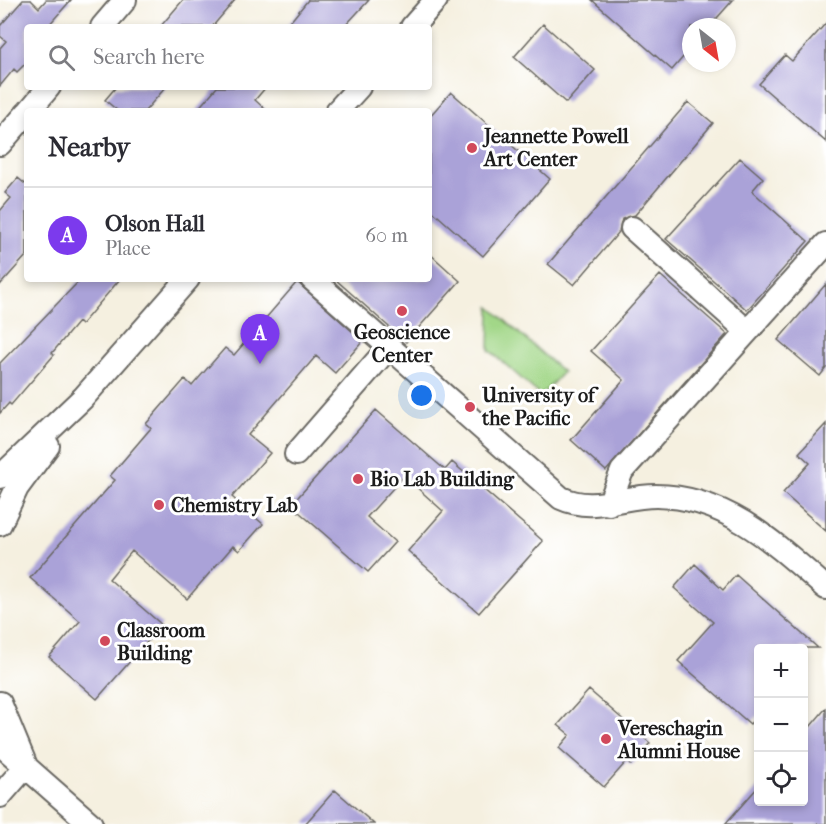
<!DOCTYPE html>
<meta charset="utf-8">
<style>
:root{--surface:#fff;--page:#f7f7f7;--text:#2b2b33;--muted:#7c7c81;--line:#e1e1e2;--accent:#7c3aed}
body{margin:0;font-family:"IM FELL French Canon",serif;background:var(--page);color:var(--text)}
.controls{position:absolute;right:18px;bottom:18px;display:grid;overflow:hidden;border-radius:6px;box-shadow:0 3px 9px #0003}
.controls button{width:54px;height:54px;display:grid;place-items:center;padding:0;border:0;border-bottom:2px solid var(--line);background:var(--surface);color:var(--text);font:30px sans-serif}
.compass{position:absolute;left:682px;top:18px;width:54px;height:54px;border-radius:50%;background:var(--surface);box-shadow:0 3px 9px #0003;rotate:149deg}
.you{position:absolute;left:422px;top:396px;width:21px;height:21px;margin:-15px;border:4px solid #fff;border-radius:50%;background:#1a73e8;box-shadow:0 0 0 9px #1a73e833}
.badge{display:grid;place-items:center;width:39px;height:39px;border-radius:50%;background:var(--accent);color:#fff;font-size:20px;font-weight:700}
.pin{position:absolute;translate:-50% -50px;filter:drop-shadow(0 2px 3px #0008)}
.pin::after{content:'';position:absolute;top:32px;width:21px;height:18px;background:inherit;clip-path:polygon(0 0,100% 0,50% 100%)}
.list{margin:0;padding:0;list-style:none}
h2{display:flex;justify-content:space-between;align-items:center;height:78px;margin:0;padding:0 24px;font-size:26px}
h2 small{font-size:20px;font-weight:400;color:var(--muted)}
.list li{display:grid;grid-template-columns:39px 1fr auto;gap:18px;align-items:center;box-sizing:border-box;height:96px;padding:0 24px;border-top:2px solid var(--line)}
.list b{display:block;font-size:22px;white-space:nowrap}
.list p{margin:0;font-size:20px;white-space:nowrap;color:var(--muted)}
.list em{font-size:20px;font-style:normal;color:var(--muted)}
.icon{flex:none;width:33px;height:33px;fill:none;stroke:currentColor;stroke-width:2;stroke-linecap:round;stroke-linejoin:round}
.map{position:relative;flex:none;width:826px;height:824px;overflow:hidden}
.search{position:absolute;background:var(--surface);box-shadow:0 3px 9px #0003;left:24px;top:24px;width:408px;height:66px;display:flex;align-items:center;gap:15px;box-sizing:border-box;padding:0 21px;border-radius:6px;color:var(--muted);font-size:22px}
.panel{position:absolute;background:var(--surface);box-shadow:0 3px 9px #0003;left:24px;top:108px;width:408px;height:174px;border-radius:6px}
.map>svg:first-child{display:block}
</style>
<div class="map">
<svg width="826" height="824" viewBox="0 0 826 824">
<rect width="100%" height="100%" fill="#fff"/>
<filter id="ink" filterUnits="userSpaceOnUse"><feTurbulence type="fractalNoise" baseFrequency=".0167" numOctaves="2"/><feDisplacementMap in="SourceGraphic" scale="12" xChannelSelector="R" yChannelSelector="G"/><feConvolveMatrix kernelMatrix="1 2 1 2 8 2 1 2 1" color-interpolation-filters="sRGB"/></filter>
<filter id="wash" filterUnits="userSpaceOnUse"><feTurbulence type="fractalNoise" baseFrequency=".008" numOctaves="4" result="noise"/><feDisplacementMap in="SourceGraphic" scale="24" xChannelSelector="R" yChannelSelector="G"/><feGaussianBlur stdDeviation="1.35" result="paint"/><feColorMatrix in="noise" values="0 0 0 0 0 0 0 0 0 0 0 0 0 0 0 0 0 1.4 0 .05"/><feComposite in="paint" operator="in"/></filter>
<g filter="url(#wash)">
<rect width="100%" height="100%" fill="#f5f0e0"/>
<path fill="#a2d788" stroke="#5f7a52" stroke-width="1.5" d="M490 307 563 372 541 396 489 350Z"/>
<g id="blocks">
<path fill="#aaa2d8" d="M23 0H31L39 8 46 0H71L47 27H27V62L17 72 14 69 0 86V48L6 41 0 36V26Z
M183 0H235L212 27H160Z
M308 0H369L344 27H286Z
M592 0H733L709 27H691V48L672 70Z
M826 23V142L759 84 785 55 792 61Z
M543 24 595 70 566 103 514 57Z
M116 87H166L145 111H118L105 100Z
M217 87H266L255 100 267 111H196Z
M451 92 550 179 483 256 429 208V117Z
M688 102 713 123 635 215 622 219 619 232 574 285 548 264Z
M740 158 763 178 752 191 808 241 747 310 666 239Z
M18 178 25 184 27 181V255L0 285V211L11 198 5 193Z
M429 253 460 281 406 342 335 279H429Z
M660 275 727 334 606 471 571 440 624 380 591 351Z
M81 279H120L81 325 78 322 52 353 54 355 11 405 9 403 0 413V363Z
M297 282 363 341 335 373 316 356 248 435 270 453 232 497 263 524 239 551 233 546 187 599 132 551 109 579 162 625 97 699 49 657 80 621 30 578 115 480 110 476 151 428 146 424 185 379 192 386 225 348 234 355Z
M826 284V368L820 376 778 340Z
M376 410 445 470 452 462 543 541 479 613 408 551 443 511 404 476 367 517 395 542 368 572 291 505Z
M826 424V531L783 493 810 463 799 453Z
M695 564 723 590 736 575 818 648H759V714L750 724 678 661 713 622 674 588Z
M589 690 650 743 631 765 627 761 604 787 559 748 570 735 558 725Z
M826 708V824H725L759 786V801H804V734Z
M335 790 374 824H305Z"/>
</g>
</g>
<g filter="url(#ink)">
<use href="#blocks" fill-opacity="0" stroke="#686661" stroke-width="1.5"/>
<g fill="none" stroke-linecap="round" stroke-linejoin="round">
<g stroke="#686661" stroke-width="26">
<path id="minor" d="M102 27 125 0
M412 27 436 0
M29 111 49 87
M337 111 359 87
M0 144 27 113
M632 228 747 331
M312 279 561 498C593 513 622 496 656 496 726 496 777 545 826 588
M296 454 389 347
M0 477 83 398 188 279
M609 504 622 471 826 244
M0 524 17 488 48 446
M0 703 26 766 0 796
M0 744 91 824"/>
</g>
<use href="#minor" stroke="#fff" stroke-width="22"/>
</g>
</g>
<g fill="#d1495b" stroke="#fff" stroke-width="2">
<circle cx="472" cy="148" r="6"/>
<circle cx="402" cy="311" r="6"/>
<circle cx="470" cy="407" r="6"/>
<circle cx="358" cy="479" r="6"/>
<circle cx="159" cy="505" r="6"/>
<circle cx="105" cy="641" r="6"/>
<circle cx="606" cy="739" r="6"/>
</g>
<g text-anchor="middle" stroke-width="6" stroke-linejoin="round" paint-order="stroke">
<g font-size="20" font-weight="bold" fill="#1c1c1c" stroke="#fff" text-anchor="start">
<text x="484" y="143">Jeannette Powell<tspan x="484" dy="23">Art Center</tspan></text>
<text x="402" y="339" text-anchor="middle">Geoscience<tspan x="402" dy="23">Center</tspan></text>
<text x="482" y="402">University of<tspan x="482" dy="23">the Pacific</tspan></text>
<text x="370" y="486">Bio Lab Building</text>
<text x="171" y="512">Chemistry Lab</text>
<text x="117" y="637">Classroom<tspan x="117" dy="23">Building</tspan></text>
<text x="618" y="735">Vereschagin<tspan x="618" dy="23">Alumni House</tspan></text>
</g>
</g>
</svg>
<div class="controls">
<button>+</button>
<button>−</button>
<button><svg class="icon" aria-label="locate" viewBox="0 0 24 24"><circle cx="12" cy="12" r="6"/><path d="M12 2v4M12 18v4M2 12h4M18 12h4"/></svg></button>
</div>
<svg class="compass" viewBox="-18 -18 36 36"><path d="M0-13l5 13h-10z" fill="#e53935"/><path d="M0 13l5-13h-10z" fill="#7c7c81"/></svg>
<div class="you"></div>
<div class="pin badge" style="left:260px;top:364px">A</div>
<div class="search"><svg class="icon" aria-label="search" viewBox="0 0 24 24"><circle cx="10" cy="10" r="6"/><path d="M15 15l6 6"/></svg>Search here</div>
<section class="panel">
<h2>Nearby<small></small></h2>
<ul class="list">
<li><span class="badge">A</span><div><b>Olson Hall</b><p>Place</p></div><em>60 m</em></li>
</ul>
</section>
</div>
